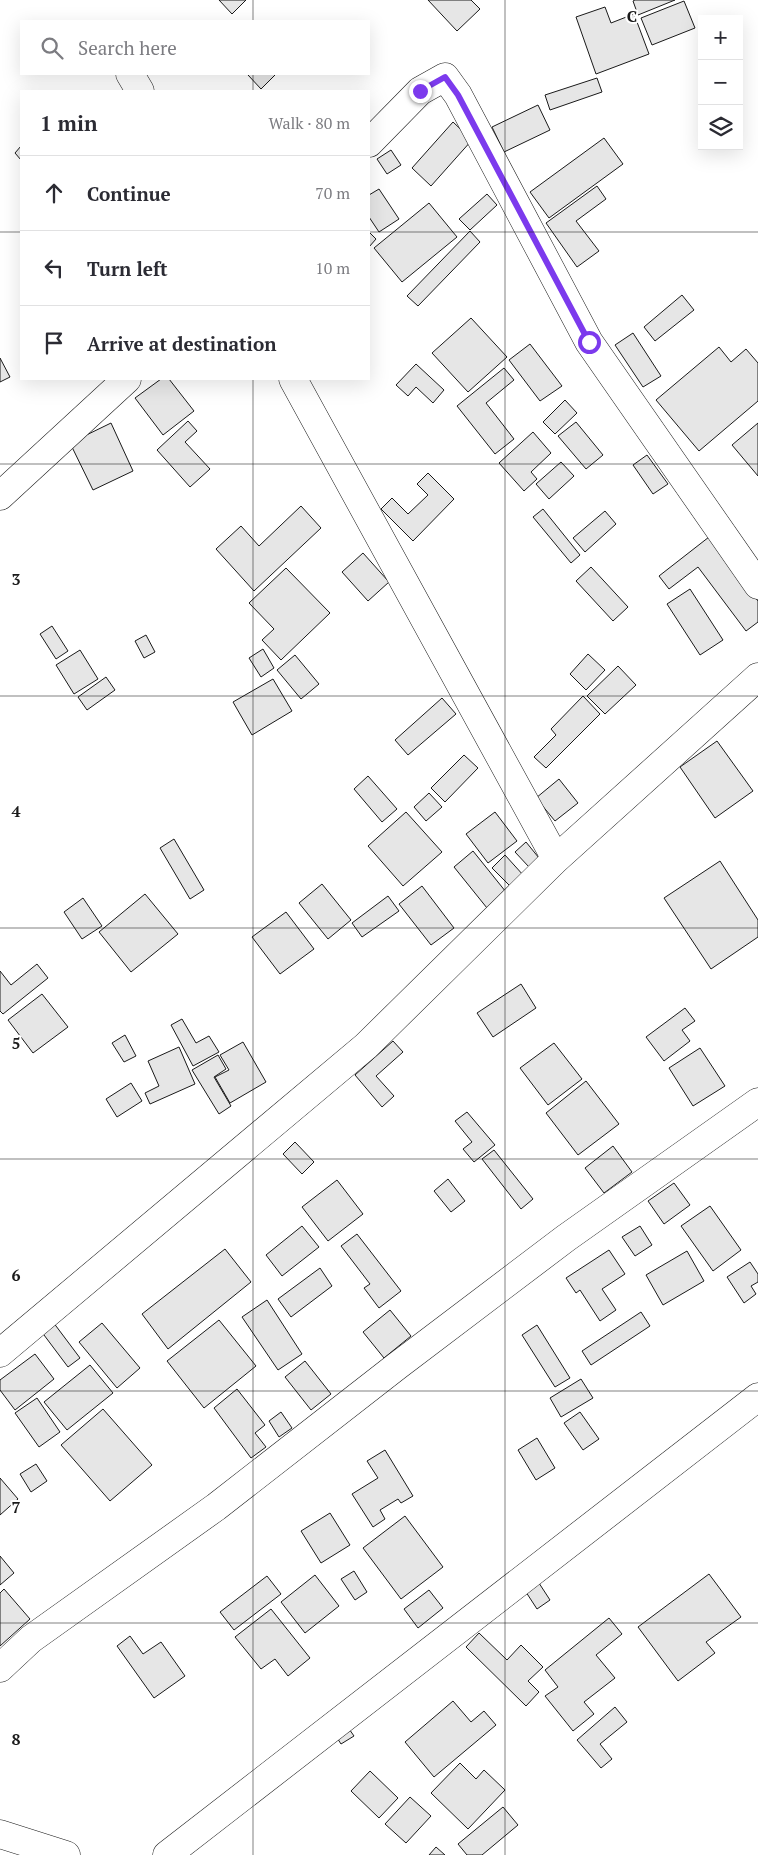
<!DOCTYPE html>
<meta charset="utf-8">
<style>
:root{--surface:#fff;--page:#f7f7f7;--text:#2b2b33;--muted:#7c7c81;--line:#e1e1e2}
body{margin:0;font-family:"PT Serif",serif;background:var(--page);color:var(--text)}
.controls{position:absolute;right:15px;top:15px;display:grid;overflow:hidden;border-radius:0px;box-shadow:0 5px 20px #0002}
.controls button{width:45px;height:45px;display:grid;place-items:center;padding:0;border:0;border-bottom:1px solid var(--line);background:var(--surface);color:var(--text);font:25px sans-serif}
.stop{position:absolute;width:15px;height:15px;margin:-11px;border:4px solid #7c3aed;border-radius:50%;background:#fff}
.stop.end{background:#7c3aed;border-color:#fff;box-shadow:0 1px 5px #0008}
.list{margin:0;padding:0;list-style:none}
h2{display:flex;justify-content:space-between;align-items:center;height:65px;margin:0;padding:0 20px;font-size:21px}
h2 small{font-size:16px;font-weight:400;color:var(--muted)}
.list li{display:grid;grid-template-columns:32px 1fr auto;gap:15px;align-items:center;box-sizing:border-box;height:75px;padding:0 20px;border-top:1px solid var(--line)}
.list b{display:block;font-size:19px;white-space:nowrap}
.list em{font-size:16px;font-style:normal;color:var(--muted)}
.icon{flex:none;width:28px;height:28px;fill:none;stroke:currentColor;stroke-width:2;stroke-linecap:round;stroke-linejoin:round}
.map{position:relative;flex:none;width:758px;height:1855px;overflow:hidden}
.search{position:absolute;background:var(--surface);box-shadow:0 5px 20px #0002;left:20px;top:20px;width:350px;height:55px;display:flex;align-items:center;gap:12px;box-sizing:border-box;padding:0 18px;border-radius:0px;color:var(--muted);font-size:19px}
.panel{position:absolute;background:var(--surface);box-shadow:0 5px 20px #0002;left:20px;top:90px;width:350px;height:290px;border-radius:0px}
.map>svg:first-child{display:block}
</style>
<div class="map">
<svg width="758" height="1855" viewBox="0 0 758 1855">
<rect width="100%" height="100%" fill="#fff"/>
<path fill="#e6e6e6" stroke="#1a1a1a" d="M219 0H246L232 14Z
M428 0H471L480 9 457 31Z
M635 0H675L638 15 633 1Z
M684 1 695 28 652 45 641 18Z
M605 7 611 23 634 14 649 54 596 74 576 17Z
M249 74H276L261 89 248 75Z
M597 78 602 92 550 110 545 95Z
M538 105 550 130 504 152 492 127Z
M453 122 472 140 431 186 412 168Z
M604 138 623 164 549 218 530 192Z
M21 146V160L15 153Z
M391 150 401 165 387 174 377 159Z
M597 186 606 199 576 221 599 251 577 267 546 223Z
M379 189 399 219 379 232 369 217V195Z
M487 194 497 205 470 230 459 219Z
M429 203 457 237 402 282 374 248Z
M470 231 480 242 418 306 407 296Z
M369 232 376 239 369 247Z
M682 295 694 310 655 341 644 327Z
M471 318 507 357 468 392 432 353Z
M633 333 661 376 643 387 615 345Z
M530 344 562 386 540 401 509 360Z
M719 347 731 362 746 349 758 363V401L699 451 656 400Z
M0 358 10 377 0 382Z
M416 364 444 390 433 403 416 387 408 396 396 385Z
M504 368 514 380 486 403 514 439 495 454 457 406Z
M161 379H169L194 411 163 435 135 398Z
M565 400 577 413 555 434 543 422Z
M188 421 197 431 185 442 210 469 190 487 157 450Z
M576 422 603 455 586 469 558 436Z
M111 423 133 471 93 490 70 443Z
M758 423V476L732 445Z
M533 432 551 453 531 472 537 479 524 491 499 463Z
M647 455 668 484 653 494 633 465Z
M561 462 574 476 549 499 536 484Z
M428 473 454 499 413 541 381 509 392 498 408 514 428 495 417 484Z
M301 506 321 528 254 591 216 549 241 526 259 546Z
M543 509 580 555 571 563 533 517Z
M605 511 616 524 585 552 573 538Z
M709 537 758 601V622L746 631 698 567 669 589 659 576Z
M363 553 389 582 368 601 342 572Z
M591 567 628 607 613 621 576 581Z
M286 568 330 613 281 660 262 640 274 629 249 603Z
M690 589 723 640 700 655 667 604Z
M52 626 68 651 56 659 40 634Z
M146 635 155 652 144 658 135 641Z
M263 649 274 668 261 677 249 658Z
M80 650 98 679 74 694 56 665Z
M588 654 605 670 586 690 570 674Z
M295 655 319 684 301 699 277 670Z
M618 666 636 685 605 714 587 696Z
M106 677 115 690 87 710 78 697Z
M273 679 292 711 252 735 233 702Z
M583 696 600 714 546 768 534 757 556 735 551 729Z
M442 698 456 714 408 755 395 740Z
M717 741 753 791 715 818 680 767Z
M464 755 478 768 445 802 431 788Z
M368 776 397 809 382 822 354 789Z
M559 779 578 803 555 821 536 798Z
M429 793 442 807 426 821 414 807Z
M406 812 442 852 403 886 368 846Z
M495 812 517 841 488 863 466 834Z
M174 839 204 890 190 899 160 848Z
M526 842 539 858 529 867 515 852Z
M473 851 506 892 487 908 454 867Z
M505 855 524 876 512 888 492 868Z
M720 861 758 920V937L711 969 664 898Z
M322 884 351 920 328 939 299 903Z
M422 886 454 928 431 945 399 904Z
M145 894 178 934 131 972 99 932Z
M388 896 399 911 362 937 352 923Z
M83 898 102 926 82 939 64 912Z
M286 912 314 949 280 974 252 937Z
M37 964 48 978 3 1014 0 1011V971L11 985Z
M521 984 536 1008 493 1037 477 1013Z
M42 994 68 1027 33 1053 8 1020Z
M685 1008 695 1021 682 1030 690 1041 664 1061 646 1037Z
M182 1019 196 1043 209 1036 219 1052 193 1066 171 1025Z
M125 1035 136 1056 124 1062 112 1043Z
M393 1041 403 1052 376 1076 394 1096 382 1107 355 1075Z
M243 1042 266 1082 230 1103 215 1077 229 1070 220 1055Z
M554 1043 582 1079 548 1105 520 1068Z
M179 1047 195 1084 150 1104 145 1093 159 1086 148 1061Z
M700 1048 725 1086 693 1106 669 1068Z
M218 1055 226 1069 214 1077 231 1106 219 1114 192 1070Z
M586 1081 619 1124 578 1155 546 1113Z
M131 1083 142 1101 117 1117 106 1099Z
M467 1112 495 1145 474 1162 463 1149 472 1142 455 1121Z
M295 1142 314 1162 302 1174 283 1154Z
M613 1146 632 1172 604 1193 585 1168Z
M494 1150 533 1199 521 1209 482 1159Z
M448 1179 465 1201 451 1212 434 1191Z
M337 1180 363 1214 328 1241 302 1207Z
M674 1183 690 1205 664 1224 648 1201Z
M710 1206 741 1250 713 1271 681 1226Z
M302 1226 319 1247 282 1276 266 1255Z
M640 1226 652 1245 635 1256 622 1237Z
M357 1234 401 1291 379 1308 364 1288 370 1284 341 1246Z
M225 1249 251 1282 168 1349 142 1314Z
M609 1250 625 1274 602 1289 616 1310 600 1321 580 1290 576 1293 566 1278Z
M687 1251 704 1281 663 1305 646 1275Z
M750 1262 758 1274V1282L751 1286 756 1294 744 1303 727 1277Z
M320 1268 332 1286 291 1317 278 1299Z
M267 1300 302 1354 278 1370 242 1317Z
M390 1310 411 1336 384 1358 363 1332Z
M641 1312 650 1326 591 1365 582 1351Z
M219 1320 256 1366 204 1408 167 1361Z
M53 1322 80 1358 68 1367 41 1331Z
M102 1323 140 1368 117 1388 79 1342Z
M537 1325 570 1378 555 1387 522 1335Z
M35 1354 54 1379 15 1410 0 1390V1380Z
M305 1361 331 1394 311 1410 285 1377Z
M90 1365 113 1393 67 1430 44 1402Z
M581 1379 593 1398 561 1417 550 1398Z
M237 1389 265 1425 255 1433 266 1447 251 1458 214 1408Z
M37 1398 60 1432 39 1447 15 1413Z
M103 1409 152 1465 110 1501 61 1445Z
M281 1412 292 1428 279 1437 269 1421Z
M580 1412 599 1439 583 1450 564 1423Z
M537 1438 555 1468 536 1480 518 1450Z
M385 1450 413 1496 401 1503 398 1499 380 1510 385 1519 373 1527 352 1494 378 1478 367 1461Z
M36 1464 47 1481 31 1492 20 1474Z
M0 1478 18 1499 0 1515Z
M330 1513 350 1545 321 1563 301 1531Z
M405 1516 443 1567 401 1599 363 1548Z
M0 1556 14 1573 0 1585Z
M354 1571 367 1592 355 1600 341 1579Z
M709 1574 741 1617 706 1642 715 1653 678 1681 638 1627Z
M315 1575 339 1606 305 1633 281 1602Z
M267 1576 281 1594 234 1630 220 1612Z
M537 1580 550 1600 537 1609 524 1589Z
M4 1589 30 1619 0 1646V1593Z
M429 1590 443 1608 418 1628 404 1609Z
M271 1609 310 1658 288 1676 275 1659 261 1669 235 1637Z
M609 1618 622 1634 596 1655 615 1678 584 1702 594 1714 573 1731 545 1696 558 1687 545 1670Z
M479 1633 507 1660 521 1645 543 1667 528 1681 539 1692 526 1706 466 1647Z
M130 1636 143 1654 161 1642 185 1676 154 1698 117 1646Z
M453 1701 471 1722 484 1711 496 1725 434 1777 405 1742Z
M615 1707 627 1722 600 1744 612 1759 601 1768 577 1740Z
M347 1726 354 1736 341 1744 334 1733Z
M460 1763 476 1779 484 1770 505 1790 468 1829 431 1793Z
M370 1771 398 1798 379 1818 351 1791Z
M410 1797 431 1816 406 1843 385 1824Z
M503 1807 518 1825 482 1855H467L458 1844Z
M436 1847 445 1855H429Z"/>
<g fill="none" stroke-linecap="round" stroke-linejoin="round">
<g stroke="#1a1a1a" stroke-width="29">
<path id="minor" d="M130 74 140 91
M369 143 420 91 445 77 458 95 589 342 758 585
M293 379 556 859
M0 496 127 379
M0 1353 366 1046 556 859 758 677
M0 1668 31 1639 216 1507 397 1366 566 1238 758 1102
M167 1855 758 1397"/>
</g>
<g stroke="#1a1a1a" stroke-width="29">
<path id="secondary" d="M0 1834 66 1855"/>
</g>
<use href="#minor" stroke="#fff" stroke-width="28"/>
<use href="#secondary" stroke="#fff" stroke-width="28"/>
</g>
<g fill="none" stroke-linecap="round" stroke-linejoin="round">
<path stroke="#7c3aed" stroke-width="6" d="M420 91 445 77 458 95 589 342"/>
</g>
<path fill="none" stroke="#1a1a1a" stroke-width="1" stroke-opacity="0.55" d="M253 0V21M505 0V1855M253 74V91M0 232H21M369 232H758M253 379V1855M0 464H758M0 696H758M0 928H758M0 1159H758M0 1391H758M0 1623H758"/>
<g font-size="16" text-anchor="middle" font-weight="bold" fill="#1a1a1a" stroke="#fff" stroke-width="4" stroke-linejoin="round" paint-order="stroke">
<text x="632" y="22">C</text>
<text x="16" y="585">3</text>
<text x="16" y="817">4</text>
<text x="16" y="1049">5</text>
<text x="16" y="1281">6</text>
<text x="16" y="1513">7</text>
<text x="16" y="1745">8</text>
</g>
</svg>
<div class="controls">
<button>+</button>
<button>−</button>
<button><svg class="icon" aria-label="layers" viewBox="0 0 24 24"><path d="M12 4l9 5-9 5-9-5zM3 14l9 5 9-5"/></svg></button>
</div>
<div class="stop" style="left:589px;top:342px"></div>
<div class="stop end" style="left:420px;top:91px"></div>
<div class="search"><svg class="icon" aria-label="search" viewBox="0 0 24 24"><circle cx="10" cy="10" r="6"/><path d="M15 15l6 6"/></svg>Search here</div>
<section class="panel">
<h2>1 min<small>Walk · 80 m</small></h2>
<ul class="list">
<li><svg class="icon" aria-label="ahead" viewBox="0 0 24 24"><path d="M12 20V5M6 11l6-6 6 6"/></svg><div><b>Continue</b></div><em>70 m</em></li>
<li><svg class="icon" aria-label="left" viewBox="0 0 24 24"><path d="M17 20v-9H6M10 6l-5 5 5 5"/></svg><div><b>Turn left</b></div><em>10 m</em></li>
<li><svg class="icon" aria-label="arrive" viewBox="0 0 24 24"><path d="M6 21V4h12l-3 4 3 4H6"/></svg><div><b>Arrive at destination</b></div></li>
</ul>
</section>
</div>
